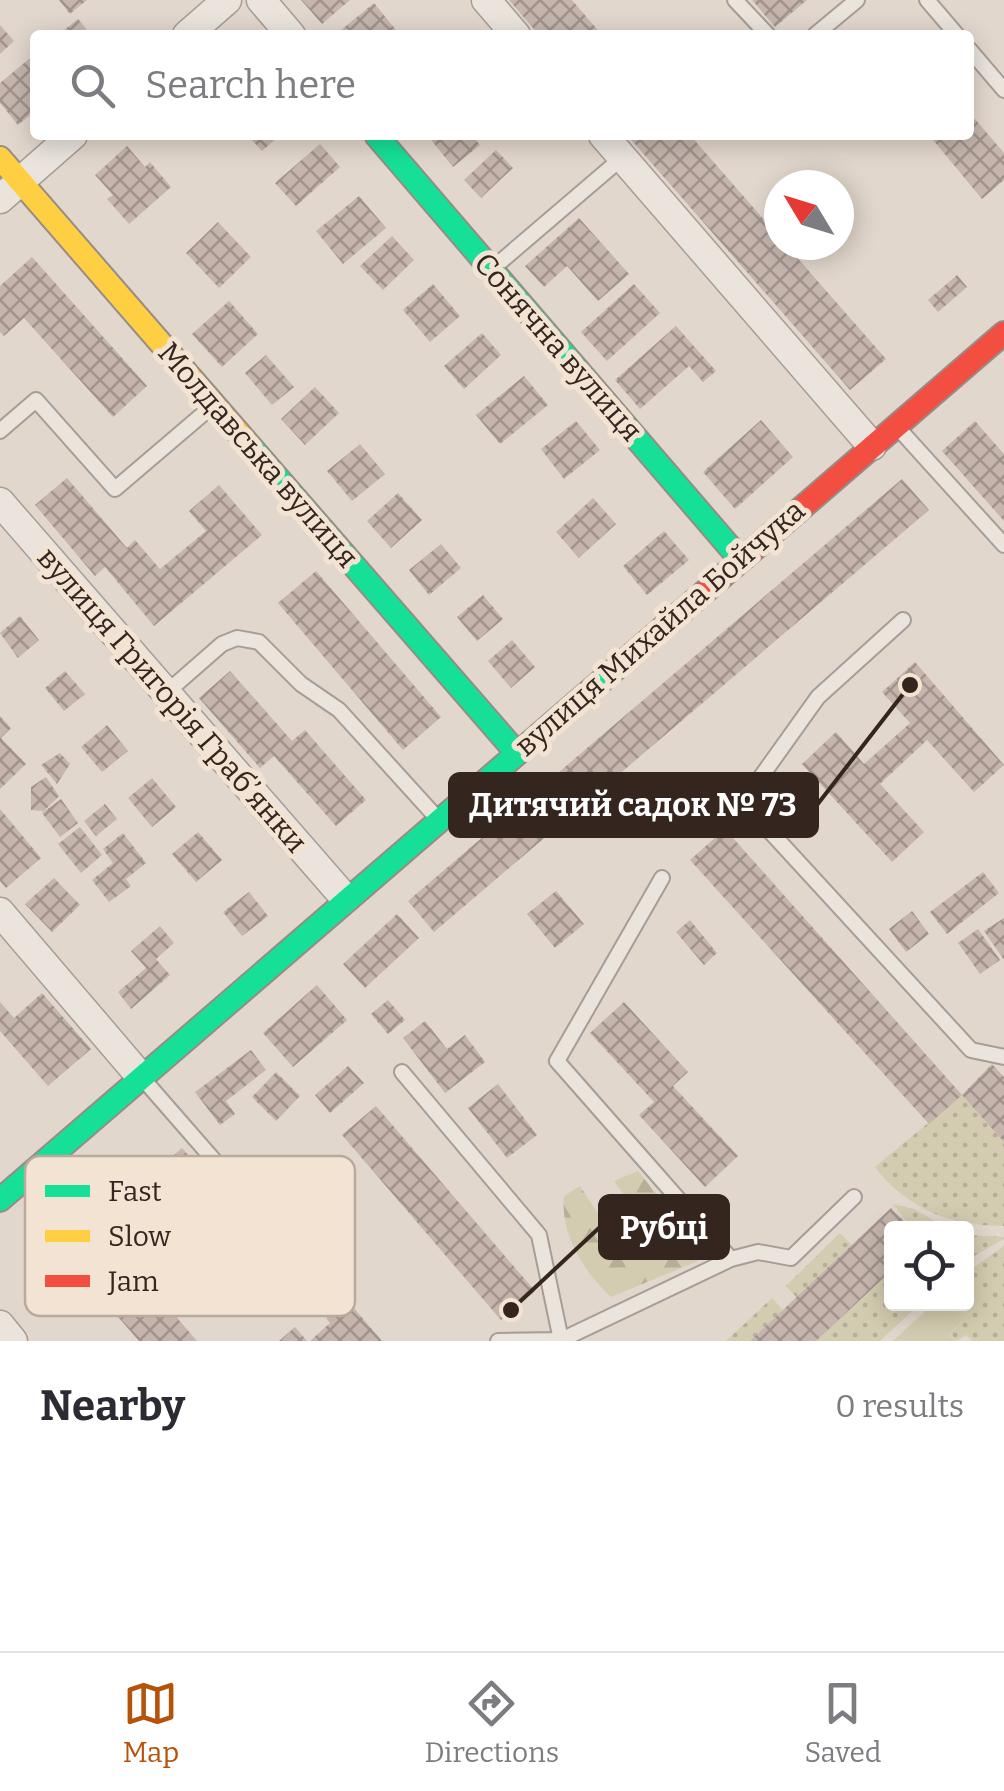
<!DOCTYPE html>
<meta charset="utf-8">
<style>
:root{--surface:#fff;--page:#f7f7f7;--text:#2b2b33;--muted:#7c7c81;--line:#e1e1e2;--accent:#b45309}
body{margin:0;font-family:Bitter,serif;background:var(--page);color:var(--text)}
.controls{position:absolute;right:30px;bottom:30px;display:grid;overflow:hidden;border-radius:10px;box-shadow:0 5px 25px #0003}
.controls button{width:90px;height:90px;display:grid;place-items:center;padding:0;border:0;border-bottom:2px solid var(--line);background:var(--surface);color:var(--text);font:50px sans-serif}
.compass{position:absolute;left:764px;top:170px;width:90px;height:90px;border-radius:50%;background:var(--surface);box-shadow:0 5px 25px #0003;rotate:308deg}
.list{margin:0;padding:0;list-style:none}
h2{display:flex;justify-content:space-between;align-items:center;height:130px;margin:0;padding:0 40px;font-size:42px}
h2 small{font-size:32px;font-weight:400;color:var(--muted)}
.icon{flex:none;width:55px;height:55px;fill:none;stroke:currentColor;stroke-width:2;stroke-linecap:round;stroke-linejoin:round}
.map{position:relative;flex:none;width:1004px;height:1341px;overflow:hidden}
.search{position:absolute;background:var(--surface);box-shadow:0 5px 25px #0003;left:30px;right:30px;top:30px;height:110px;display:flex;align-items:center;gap:25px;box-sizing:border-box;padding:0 35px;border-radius:10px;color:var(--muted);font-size:38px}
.sheet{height:310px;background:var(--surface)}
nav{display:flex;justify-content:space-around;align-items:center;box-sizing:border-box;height:140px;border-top:2px solid var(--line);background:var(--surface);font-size:28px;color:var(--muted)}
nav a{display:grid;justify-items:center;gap:5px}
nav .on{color:var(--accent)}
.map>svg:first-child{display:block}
</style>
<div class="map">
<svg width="1004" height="1341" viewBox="0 0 1004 1341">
<defs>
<pattern id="grass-dots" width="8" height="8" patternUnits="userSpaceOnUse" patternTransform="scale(2.5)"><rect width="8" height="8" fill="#d3ccb0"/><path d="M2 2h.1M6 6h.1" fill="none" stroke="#b6af97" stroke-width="1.8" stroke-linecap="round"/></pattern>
<pattern id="forest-firs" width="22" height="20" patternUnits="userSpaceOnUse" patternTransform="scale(2.5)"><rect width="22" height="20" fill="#d3ccb0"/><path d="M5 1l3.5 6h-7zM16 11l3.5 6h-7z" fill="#b6af97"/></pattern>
<pattern id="building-cross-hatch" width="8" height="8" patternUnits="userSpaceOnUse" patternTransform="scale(2.5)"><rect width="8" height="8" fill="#c5b5ad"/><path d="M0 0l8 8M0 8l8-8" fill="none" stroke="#a1938c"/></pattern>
</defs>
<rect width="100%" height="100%" fill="#e2d7cc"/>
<path fill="url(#grass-dots)" d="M962 1095 1004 1142V1226C952 1226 908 1210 875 1167Z
M893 1204 914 1209 947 1228H911Z
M840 1233 852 1245 797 1298 786 1286Z
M966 1235 1004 1237V1239L967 1260Z
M1004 1246V1341H973L966 1335 956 1341 950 1334 985 1300 967 1281V1272Z
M891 1270 892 1304H920L880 1341H816Z
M772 1298 783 1310 750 1341H726Z"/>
<path fill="url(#forest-firs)" d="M638 1171 682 1226 698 1261 611 1297C584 1272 560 1234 564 1196L580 1186 602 1220 628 1201 614 1181Z"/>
<path fill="#d3ccb0" d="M967 1281 986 1300 949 1334 955 1341H893L933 1304H966Z"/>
<path fill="url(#building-cross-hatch)" d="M59 0H87L70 14Z
M301 0H350L322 24Z
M509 0H572L602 35H539Z
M752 0H807L775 27Z
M374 3 400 35H335Z
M78 19 91 35H58Z
M0 25 14 41 0 54Z
M35 54V111L18 125 0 103V83Z
M969 112 1004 153V180L982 199 929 135H969Z
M247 135H280L262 151Z
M427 135H472L480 145 453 167Z
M627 135H690L779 237V245H786L886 359 850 390Z
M320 144 340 167 296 206 275 183Z
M127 146 145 167 150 162 171 187 129 224 107 199 113 195 95 175Z
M496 150 513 168 481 198 464 180Z
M359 196 386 228 343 264 316 231Z
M579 218 629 274 598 301 567 266 544 287 525 266Z
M218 222 251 257 219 288 186 253Z
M392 236 414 260 383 290 360 266Z
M32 257 147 386 113 417 24 318 4 336 0 332V286Z
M957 275 967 287 938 312 928 300Z
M433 284 460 316 430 342 403 310Z
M634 284 660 313 607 361 581 332Z
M229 301 258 334 222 367 192 334Z
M676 326 716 371 703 382 689 366 640 409 615 380Z
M482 333 501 355 464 389 444 366Z
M266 355 294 387 272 405 245 373Z
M524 376 548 405 500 444 476 415Z
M315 387 339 413 305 445 281 419Z
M761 420 793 457 735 509 703 472Z
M576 421 600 450 564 479 541 449Z
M975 421 1004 454V521L942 451Z
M360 444 385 474 352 501 327 471Z
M67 478 127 548 135 540 160 569 206 531 189 511 219 485 262 535 154 626 105 567 95 576 35 505Z
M902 479 929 510 434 932 408 901Z
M398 493 422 520 391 548 367 521Z
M593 498 616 524 579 558 556 532Z
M664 531 689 560 647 595 623 566Z
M441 544 461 568 429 595 409 570Z
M316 571 441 717 403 750 278 603Z
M483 595 503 619 477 641 457 617Z
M20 616 39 640 18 658 0 633Z
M512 640 535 667 511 688 488 661Z
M915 662 1004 765 974 792 927 740 880 784 924 832 892 862 802 764 836 732 864 764 910 723 882 692Z
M65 671 85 694 64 711 45 688Z
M230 671 292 741 305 730 366 800 336 826 274 756 260 768 199 698Z
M0 716 11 728 1 738 26 764 0 789Z
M107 725 128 751 102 772 81 747Z
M60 753 70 764 57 784 41 765Z
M46 777 59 796 44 811 31 810V787Z
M152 778 176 807 152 827 128 798Z
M61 799 78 823 60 837 42 813Z
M105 804 117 819 96 836 84 821Z
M0 809 41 858 6 888 0 881Z
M80 827 102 855 81 873 58 844Z
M725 829 962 1095 992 1064 1004 1077V1142L962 1095 929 1124 690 860Z
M198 832 222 860 196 882 172 854Z
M123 833 146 863 126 879 131 886 109 902 92 880 113 863 103 849Z
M983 872 999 893 947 934 930 912Z
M54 878 80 905 52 932 25 904Z
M556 891 584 924 555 948 527 914Z
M249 892 268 916 242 936 223 912Z
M912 911 929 934 906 952 889 929Z
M397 914 419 938 365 988 343 964Z
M1004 918V960L984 931Z
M690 920 717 953 704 965 676 932Z
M160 926 174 943 156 959 170 975 131 1009 118 992 146 968 131 951Z
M978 929 1000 960 980 974 958 943Z
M317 985 347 1020 293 1067 263 1033Z
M42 993 91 1049 48 1086 0 1031V1002L14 1018Z
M388 1000 405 1020 388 1034 371 1014Z
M624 1002 688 1072 673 1086 738 1156 705 1187 639 1115 654 1102 590 1033Z
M425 1021 447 1049 465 1035 485 1062 445 1093 403 1038Z
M251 1050 266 1070 226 1101 235 1114 220 1125 195 1092Z
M348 1066 364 1083 330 1113 315 1095Z
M276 1072 300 1096 276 1121 252 1097Z
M498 1084 537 1135 507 1158 468 1108Z
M376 1106 535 1291 501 1320 342 1135Z
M182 1148 218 1189 156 1243 147 1232 125 1258 197 1341H139L92 1287 105 1275 70 1235 88 1219 93 1225Z
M891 1208 911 1228H892V1270L816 1341H750Z
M347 1300 382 1341H310L330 1323 326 1318Z
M295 1327 307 1341H279Z"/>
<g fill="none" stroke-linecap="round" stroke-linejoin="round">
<g stroke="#a79d96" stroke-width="18">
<path id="lane" d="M735 0 768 35
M927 0 957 35
M815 35 857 0
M969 49 1004 90
M492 269 623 157
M899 429 1004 545
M0 431 36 400 115 489 210 408
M903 620 818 697 743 802 971 1050 1004 1057
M166 693 222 644 237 638 259 642 301 684 339 710 437 818
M662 878 557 1061 731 1259
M402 1072 539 1235 561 1340
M144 1080 253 1205
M498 1341 561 1340 731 1259 758 1252 791 1258 854 1197"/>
</g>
<g stroke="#a79d96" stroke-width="31">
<path id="street" d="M261 0 291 35
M486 0 516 35
M187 35 227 0
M603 135 872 446
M0 199 73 135
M0 502 345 898
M0 912 140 1076
M0 1325 13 1341"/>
</g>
<g stroke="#968c85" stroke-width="26">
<path id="fast" d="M376 135 740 559
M250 446 516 752
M0 1200 701 595"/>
</g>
<g stroke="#968c85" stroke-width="26">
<path id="slow" d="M0 158 250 446"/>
</g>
<g stroke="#968c85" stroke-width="26">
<path id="jam" d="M701 595 1004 333"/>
</g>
<use href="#lane" stroke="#eae4dd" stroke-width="14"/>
<use href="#street" stroke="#eae4dd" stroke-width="28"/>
<use href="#fast" stroke="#16e098" stroke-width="22"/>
<use href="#slow" stroke="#ffcf43" stroke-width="22"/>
<use href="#jam" stroke="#f24e42" stroke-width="22"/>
</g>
<g text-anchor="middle" stroke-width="10" stroke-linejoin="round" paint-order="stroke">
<g font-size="30" fill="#34251f" stroke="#f2e3d3">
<text transform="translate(558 347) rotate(49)" y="10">Сонячна вулиця</text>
<text transform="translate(258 455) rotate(49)" y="10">Молдавська вулиця</text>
<text transform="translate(660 628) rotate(-41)" y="10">вулиця Михайла Бойчука</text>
<text transform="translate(172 700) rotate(49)" y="10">вулиця Григорія Грабʼянки</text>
</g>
</g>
<rect x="25" y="1156" width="330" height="160" rx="15" fill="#f2e3d3" stroke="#b9aa9d" stroke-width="2.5"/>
<rect x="45" y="1185" width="45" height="12" fill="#16e098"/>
<rect x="45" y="1230" width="45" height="12" fill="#ffcf43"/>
<rect x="45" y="1275" width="45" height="12" fill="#f24e42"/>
<g font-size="28" fill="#34251f">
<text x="108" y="1201">Fast</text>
<text x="108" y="1246">Slow</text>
<text x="108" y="1291">Jam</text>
</g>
<path fill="none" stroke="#34251f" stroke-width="4" d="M910 685L817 805M511 1310L600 1227"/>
<g fill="#34251f" stroke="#f2e3d3" stroke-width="4">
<circle cx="910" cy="685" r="10"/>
<circle cx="511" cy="1310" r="10"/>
</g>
<g fill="#34251f" stroke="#34251f" stroke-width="4">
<rect x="450" y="774" width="367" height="62" rx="10"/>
<rect x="600" y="1196" width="128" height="62" rx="10"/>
</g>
<g font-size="32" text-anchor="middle" font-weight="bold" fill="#fff">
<text x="633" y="816">Дитячий садок № 73</text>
<text x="664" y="1239">Рубці</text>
</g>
</svg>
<div class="controls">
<button><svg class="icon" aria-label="locate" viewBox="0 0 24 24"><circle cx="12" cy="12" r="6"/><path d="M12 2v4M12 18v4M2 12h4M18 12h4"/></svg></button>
</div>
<svg class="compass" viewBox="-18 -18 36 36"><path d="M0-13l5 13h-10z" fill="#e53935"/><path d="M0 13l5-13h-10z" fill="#7c7c81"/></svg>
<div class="search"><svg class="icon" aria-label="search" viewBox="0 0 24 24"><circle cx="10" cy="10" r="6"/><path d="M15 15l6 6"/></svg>Search here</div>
</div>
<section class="sheet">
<h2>Nearby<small>0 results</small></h2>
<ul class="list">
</ul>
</section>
<nav>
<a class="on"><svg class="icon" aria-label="map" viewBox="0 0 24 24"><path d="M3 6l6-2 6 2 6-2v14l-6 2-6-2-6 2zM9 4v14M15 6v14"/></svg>Map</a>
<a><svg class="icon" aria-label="directions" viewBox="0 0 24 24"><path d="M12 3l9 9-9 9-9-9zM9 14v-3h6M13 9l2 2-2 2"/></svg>Directions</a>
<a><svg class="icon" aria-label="saved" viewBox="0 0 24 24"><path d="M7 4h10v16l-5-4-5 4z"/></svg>Saved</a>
</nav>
